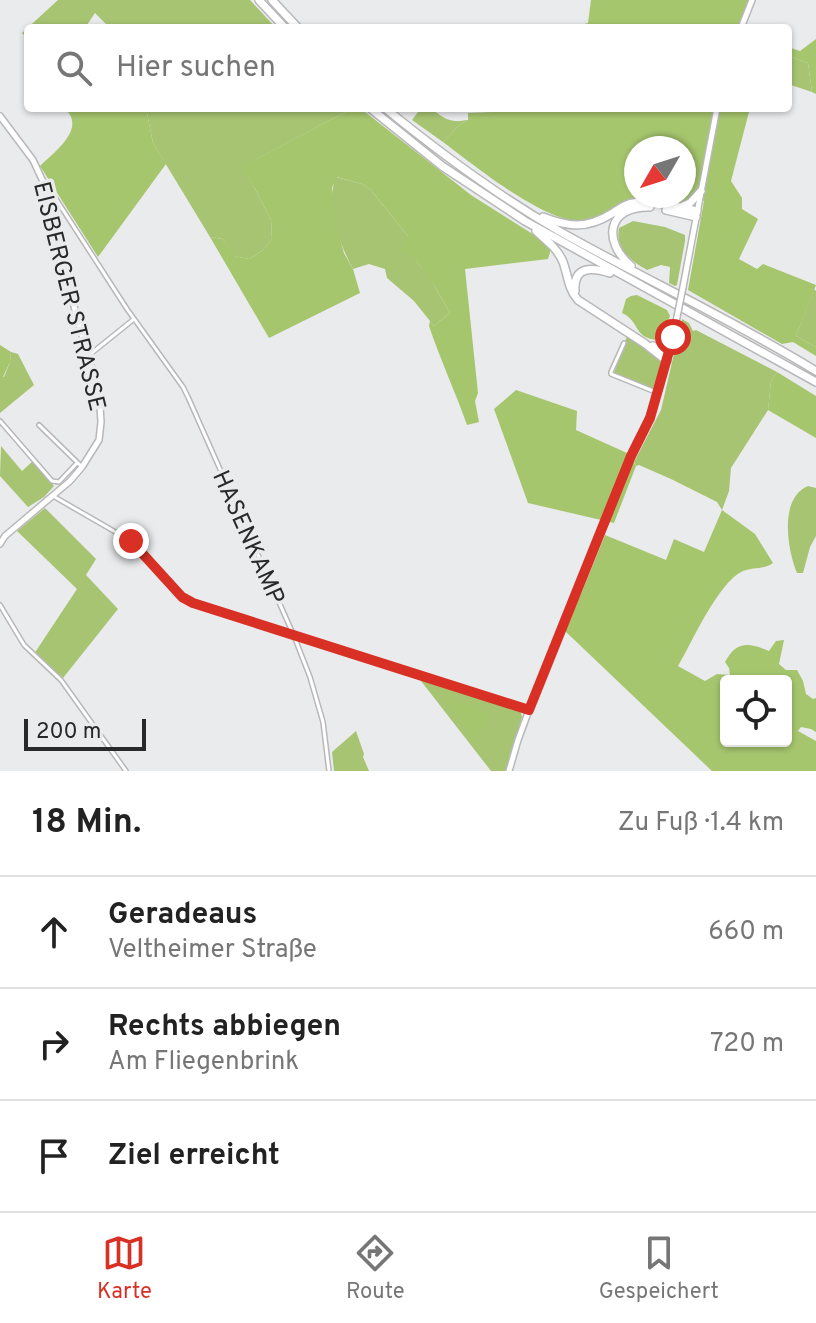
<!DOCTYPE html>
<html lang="de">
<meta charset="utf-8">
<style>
:root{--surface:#fff;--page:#f6f6f6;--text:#222;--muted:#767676;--line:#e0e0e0;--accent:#d93025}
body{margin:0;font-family:Overpass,sans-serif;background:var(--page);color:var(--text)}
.controls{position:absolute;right:24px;bottom:24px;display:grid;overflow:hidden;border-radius:8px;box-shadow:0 2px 6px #0004}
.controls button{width:72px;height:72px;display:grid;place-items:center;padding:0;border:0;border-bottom:2px solid var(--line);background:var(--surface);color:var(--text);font:40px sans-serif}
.compass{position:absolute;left:624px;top:136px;width:72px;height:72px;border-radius:50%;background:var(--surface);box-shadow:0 2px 6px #0004;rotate:231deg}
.scale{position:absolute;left:24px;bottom:20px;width:122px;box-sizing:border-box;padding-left:8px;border:4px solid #282929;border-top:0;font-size:22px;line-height:28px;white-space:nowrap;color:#282929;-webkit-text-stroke:6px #eaebec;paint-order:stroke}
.stop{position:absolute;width:24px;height:24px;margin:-18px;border:6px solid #d93025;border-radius:50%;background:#fff}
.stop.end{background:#d93025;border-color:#fff;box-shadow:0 2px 8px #0008}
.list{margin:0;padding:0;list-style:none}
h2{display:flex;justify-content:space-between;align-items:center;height:104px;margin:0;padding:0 32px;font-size:34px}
h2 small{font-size:26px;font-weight:400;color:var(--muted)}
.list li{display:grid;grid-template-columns:52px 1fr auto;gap:24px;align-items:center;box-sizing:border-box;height:112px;padding:0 32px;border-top:2px solid var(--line)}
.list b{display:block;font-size:30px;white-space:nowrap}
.list p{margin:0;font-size:26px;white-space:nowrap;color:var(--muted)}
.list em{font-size:26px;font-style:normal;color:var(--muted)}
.icon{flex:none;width:44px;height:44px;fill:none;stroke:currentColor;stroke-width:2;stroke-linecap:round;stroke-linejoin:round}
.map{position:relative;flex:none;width:816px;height:771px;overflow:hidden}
.search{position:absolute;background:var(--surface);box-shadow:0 2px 6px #0004;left:24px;right:24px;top:24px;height:88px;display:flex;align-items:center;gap:20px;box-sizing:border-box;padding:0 28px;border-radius:8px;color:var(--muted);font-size:30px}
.sheet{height:440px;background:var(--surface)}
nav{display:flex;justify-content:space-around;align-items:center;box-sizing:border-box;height:112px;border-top:2px solid var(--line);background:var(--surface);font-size:22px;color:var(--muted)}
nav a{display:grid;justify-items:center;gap:4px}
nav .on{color:var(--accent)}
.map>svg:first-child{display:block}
</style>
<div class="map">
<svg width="816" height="771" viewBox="0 0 816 771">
<rect width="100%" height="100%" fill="#eaebec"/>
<path fill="#a6c472" d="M58 0H250L276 28H110L95 13 85 28H28V39L22 33Z
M788 56 808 63 812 92 788 84Z
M146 108H353L242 167 255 189 271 220 272 239 262 251 249 259 234 256 223 239 210 237 153 143Z
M421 108C436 108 434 113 447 119 454 122 460 121 468 120L458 126 443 142 412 120Z
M336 177 362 184 370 189 408 236 409 253 428 275 450 313 434 326 414 301 387 278 385 269 369 264 353 269C339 243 325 205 336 177Z
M633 221 665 227 685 235V241L677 285 675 286 669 283 670 267 661 265 647 270C630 261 615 248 619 228Z
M814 289 816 291V347L796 336Z
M682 319 689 323 693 331 696 330 777 372 771 381 768 410 731 468 729 491 722 510 717 502 671 479 639 465 636 466 634 462 661 410Z
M627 336C639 344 658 352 663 365L656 389 652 390 615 375 614 373Z
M11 352 18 354 34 385 0 413V377H4L10 362Z
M1 446 22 471 33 461 54 486 44 497 28 507 0 476Z
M808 486 816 488V536L810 547 803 573H797C787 549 779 498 808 486Z
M45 508 96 559 86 575 118 609 63 678 34 654 77 589 17 531Z
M423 679 520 710 522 717 506 771H491L421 681Z
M356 731 364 754 363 757 369 771H334L332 752Z"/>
<path fill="#a6c66e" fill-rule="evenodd" d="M591 0H749L739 28H570L588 23Z
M816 39V94L812 92 808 63 788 56V47L800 51Z
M64 108H146L153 143 166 164 98 257 40 166C54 152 88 128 64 108Z
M353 108H360L471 195 539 238 551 249 548 259 465 269 478 393 475 401 479 422 467 425C455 391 440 359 429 326L430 321 434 326 450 313C438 292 421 259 400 249L408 236 370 189 362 184 337 177 332 188 337 228 344 253 353 269 360 293 269 338 210 237 223 239 235 256 249 259 262 251 272 239 271 220 255 189 241 167Z
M542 108H750L731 181 742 198V209L758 219 739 259 757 269 763 264 816 285 796 336 816 347V356L793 342 782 344 688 290 704 201 689 199 686 202H681C661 198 639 192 621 203 610 210 602 218 588 221 550 228 474 165 443 142L458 126 468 120V113L542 110ZM636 148H684V196H636Z
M637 295 667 310 670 316 662 336 656 340C633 337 640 321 622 313L626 299 631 296Z
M0 345 11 352 10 362 3 377H0Z
M777 372 816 396V438L768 410 771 381Z
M516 390 577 411 576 430 627 453 636 466 614 523 528 503 494 409Z
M722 510 755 534 773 563C763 570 753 567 743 571 719 581 692 642 678 666L705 681 717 674 730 675 729 668 725 662C737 640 749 643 769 651L776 641 784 640 779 664 786 670H797L803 681 806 694 813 699 816 698V732L811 729 801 727 798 731 816 741V771H712L565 631 564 628 581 594 605 535 666 560 674 539 704 552ZM726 681H786V741H726Z
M442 696 483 711 490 717 475 742Z"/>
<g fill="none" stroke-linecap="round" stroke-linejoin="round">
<g stroke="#b8b8ba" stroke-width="6">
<path id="street" d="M45 182 127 309 183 387 188 397 294 636 310 677 323 722 329 771
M624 343 611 372V374L658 393
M88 356 134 319
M0 421 52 481 59 482 77 463
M39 425 82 467
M53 496 131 541 138 546 182 597 193 603 529 710
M0 605 24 645 61 680 126 771"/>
</g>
<g stroke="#b8b8ba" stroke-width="8">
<path id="secondary" d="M741 28 752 0
M0 116 33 160 46 188 55 222 77 319 99 391 101 422 99 440 82 467 70 481 5 536 0 544
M683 287 717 108
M509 771 518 740 529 710 631 456C655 413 667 365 677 317"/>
</g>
<g stroke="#b8b8ba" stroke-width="10">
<path id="highway" d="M259 0 285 28
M272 0 298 28
M370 108 442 166 525 221 816 382
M385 108C440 153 497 195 559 231 644 279 733 320 816 371
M681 207 690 203 701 191
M666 210 696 217
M543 217C568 227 587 229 611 214 618 210 624 204 633 203 653 199 677 207 697 211
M536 231C546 240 558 249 563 262 568 275 568 289 578 300L644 343 667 361
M631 266C602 241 607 206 650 207
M575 291C573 266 592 267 610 273
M653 346 669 353
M656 347 664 344 673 337"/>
</g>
<use href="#street" stroke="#fff" stroke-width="3"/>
<use href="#secondary" stroke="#fff" stroke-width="5"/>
<use href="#highway" stroke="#fff" stroke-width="7"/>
<g stroke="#b8b8ba" stroke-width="8" stroke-linecap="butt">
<path id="secondary-bridge" d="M677 317 683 287"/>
</g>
<use href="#secondary-bridge" stroke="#fff" stroke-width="5"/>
</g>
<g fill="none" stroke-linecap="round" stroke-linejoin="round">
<path stroke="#d93025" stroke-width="10" d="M131 541 182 597 193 603 529 710 631 456 650 418 673 337"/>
</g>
<g text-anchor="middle" stroke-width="7" stroke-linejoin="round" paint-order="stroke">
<g font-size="24" fill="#282929" stroke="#eaebec">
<text transform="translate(70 296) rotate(76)" y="8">EISBERGER STRASSE</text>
<text transform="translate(249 537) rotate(66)" y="8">HASENKAMP</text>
</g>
</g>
</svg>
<div class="controls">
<button><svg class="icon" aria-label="locate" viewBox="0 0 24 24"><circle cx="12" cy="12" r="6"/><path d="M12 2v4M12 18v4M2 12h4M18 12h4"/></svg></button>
</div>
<svg class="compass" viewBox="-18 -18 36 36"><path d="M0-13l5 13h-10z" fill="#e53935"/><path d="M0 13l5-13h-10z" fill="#767676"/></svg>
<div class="scale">200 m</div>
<div class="stop" style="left:673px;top:337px"></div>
<div class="stop end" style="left:131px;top:541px"></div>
<div class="search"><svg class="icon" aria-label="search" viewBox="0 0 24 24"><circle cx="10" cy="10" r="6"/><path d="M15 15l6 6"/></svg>Hier suchen</div>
</div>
<section class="sheet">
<h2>18 Min.<small>Zu Fuß · 1.4 km</small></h2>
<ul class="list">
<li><svg class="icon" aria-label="ahead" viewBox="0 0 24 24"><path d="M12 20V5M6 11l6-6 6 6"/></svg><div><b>Geradeaus</b><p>Veltheimer Straße</p></div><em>660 m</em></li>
<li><svg class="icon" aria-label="right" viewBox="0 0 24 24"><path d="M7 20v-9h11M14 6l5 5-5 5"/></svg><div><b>Rechts abbiegen</b><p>Am Fliegenbrink</p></div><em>720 m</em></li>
<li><svg class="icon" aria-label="arrive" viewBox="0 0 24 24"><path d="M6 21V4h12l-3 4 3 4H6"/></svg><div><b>Ziel erreicht</b></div></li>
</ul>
</section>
<nav>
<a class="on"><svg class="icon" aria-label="map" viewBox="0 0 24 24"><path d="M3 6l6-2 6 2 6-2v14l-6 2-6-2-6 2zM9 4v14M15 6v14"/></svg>Karte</a>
<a><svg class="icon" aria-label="directions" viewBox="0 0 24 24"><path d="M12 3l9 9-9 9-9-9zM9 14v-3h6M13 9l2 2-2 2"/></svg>Route</a>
<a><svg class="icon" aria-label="saved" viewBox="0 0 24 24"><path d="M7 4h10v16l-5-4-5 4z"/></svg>Gespeichert</a>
</nav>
